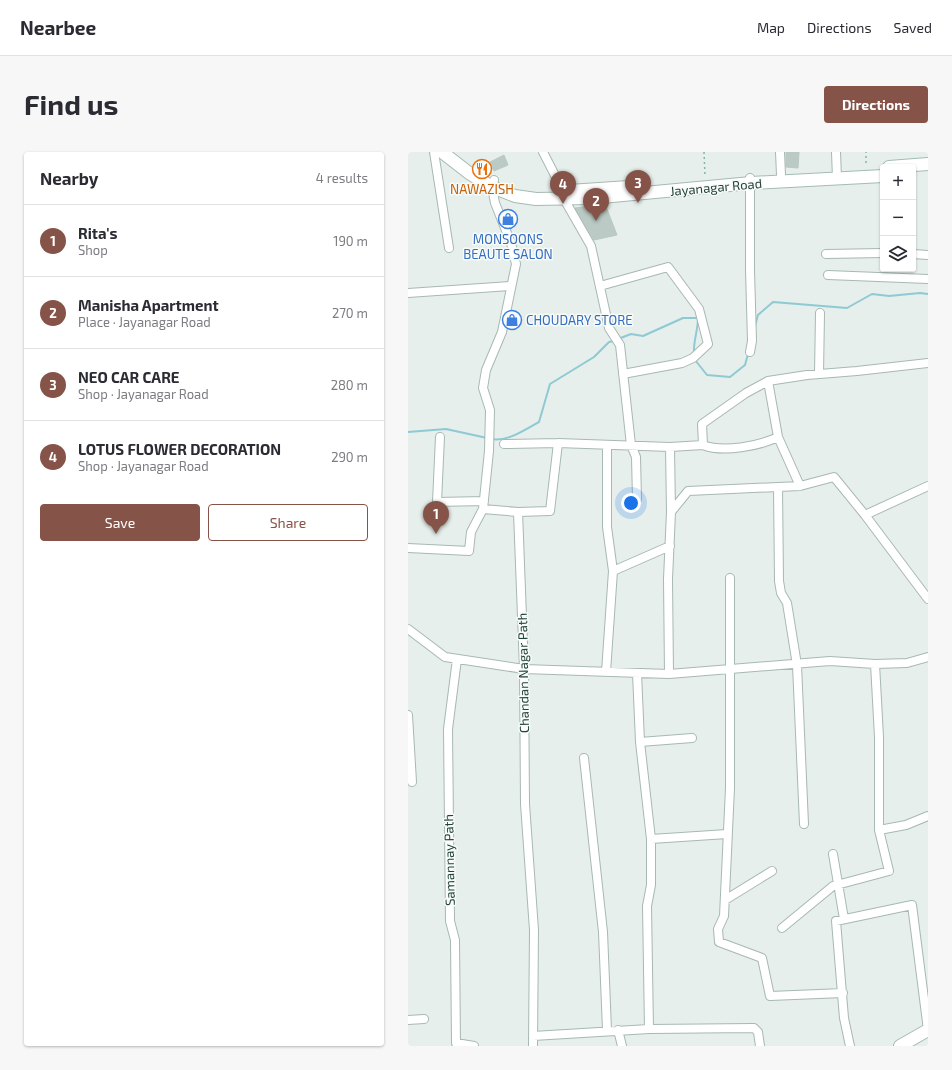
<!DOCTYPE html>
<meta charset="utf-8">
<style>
:root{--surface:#fff;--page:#f7f7f7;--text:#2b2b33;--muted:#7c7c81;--line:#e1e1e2;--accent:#855347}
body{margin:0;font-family:"Exo 2",sans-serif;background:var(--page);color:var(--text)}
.controls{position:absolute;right:12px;top:12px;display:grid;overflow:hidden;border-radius:4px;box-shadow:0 1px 3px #0004}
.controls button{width:36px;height:36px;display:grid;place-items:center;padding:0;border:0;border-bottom:1px solid var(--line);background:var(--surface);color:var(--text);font:20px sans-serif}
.you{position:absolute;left:223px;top:351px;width:14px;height:14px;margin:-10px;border:3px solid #fff;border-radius:50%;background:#1a73e8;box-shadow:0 0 0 6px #1a73e833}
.badge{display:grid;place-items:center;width:26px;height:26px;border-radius:50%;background:var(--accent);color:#fff;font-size:13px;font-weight:700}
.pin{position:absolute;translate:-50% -33px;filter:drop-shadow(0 1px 2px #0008)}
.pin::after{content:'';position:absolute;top:21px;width:14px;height:12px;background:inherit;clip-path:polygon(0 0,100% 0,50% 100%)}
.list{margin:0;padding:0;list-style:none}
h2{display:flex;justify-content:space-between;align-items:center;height:52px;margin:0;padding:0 16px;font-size:17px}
h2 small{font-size:13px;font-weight:400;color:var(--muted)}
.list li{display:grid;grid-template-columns:26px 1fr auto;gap:12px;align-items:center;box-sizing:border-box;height:72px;padding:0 16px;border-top:1px solid var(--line)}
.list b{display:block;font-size:15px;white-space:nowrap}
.list p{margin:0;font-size:13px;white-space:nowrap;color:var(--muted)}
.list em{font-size:13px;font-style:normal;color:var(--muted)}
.actions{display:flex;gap:8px;padding:12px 16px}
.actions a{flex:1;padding:9px 0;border:1px solid var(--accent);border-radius:4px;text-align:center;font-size:14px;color:var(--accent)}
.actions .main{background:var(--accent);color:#fff}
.icon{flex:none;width:22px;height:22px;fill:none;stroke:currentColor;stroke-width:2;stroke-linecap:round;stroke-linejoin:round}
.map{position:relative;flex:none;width:520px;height:894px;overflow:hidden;border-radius:4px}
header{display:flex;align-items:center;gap:24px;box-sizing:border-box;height:56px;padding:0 20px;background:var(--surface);border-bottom:1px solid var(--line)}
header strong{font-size:19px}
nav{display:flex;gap:22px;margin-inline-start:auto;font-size:14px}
.intro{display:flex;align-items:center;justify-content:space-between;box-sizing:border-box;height:96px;padding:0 24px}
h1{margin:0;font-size:28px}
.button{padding:10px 18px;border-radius:4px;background:var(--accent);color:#fff;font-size:14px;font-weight:700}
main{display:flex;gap:24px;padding:0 24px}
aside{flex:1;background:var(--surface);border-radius:4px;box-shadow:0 1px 3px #0004}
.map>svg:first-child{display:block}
</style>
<header>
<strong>Nearbee</strong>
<nav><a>Map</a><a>Directions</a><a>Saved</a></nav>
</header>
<div class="intro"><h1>Find us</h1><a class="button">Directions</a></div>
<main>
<aside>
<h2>Nearby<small>4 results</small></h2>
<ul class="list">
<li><span class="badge">1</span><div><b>Rita's</b><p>Shop</p></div><em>190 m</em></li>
<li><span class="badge">2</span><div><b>Manisha Apartment</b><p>Place · Jayanagar Road</p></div><em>270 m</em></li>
<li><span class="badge">3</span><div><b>NEO CAR CARE</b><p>Shop · Jayanagar Road</p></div><em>280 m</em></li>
<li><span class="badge">4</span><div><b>LOTUS FLOWER DECORATION</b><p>Shop · Jayanagar Road</p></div><em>290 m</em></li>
</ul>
<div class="actions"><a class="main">Save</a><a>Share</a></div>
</aside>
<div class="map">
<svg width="520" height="894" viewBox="0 0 520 894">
<rect width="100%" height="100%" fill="#e6efeb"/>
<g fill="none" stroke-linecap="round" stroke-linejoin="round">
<path stroke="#8ec9d4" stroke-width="2" d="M347 174 350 163 365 150 439 156 464 142 481 144 512 141 520 142
M210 187 223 182 235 184 275 166H290C290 179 285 189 286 202
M287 208 299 223 322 225 337 213 340 202
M0 280 38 277 79 286
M83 287C100 290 116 278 131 270L142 232 186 205 201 190 206 189"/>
</g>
<path fill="#bbcac4" stroke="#b8c9c2" d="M378 0H391L390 16 378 15Z
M96 3 100 13 86 19 82 10Z
M197 52 209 83 186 88 167 56Z"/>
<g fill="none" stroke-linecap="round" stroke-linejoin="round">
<g stroke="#a8b8b2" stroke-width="10">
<path id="street" d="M26 0 41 96
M135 0 155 39 156 47 183 94 201 176 212 193 223 293 228 305 229 347
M372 0 373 23
M428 0 429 26
M418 102 475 101
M505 102 520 103
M420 123 520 127
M192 134 260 115 291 157 300 192 285 206 274 211 215 222
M0 141 103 134
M342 200 344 189 342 118V26
M411 222 412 161
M360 229 370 285 392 334
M32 285 29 350 76 349
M96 292 150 291
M295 293C315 301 351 294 370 285
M370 335 371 429 373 441 379 451 389 513 396 672
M75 357 110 360
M263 360 262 295 295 293 294 272 338 241 360 229 399 223 449 219 520 211
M457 363 520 334
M0 396 61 399 63 380 75 357 81 299 82 258 75 236 78 218 94 180 108 112 103 91 87 51 84 35 86 28
M205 419 262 394
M322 426V636L316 764 310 777 311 790 354 806 362 844 435 841
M0 477 37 505 116 517 261 522 422 509 467 512 499 511 520 505
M49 507 40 577 42 769 47 788 48 891 66 894
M198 520 205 419 199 375V293
M261 522 260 427 263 360 280 339 392 334 426 325 457 363 520 447
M0 563 4 630
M232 590 284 586
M176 606 195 780 199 878
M471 678 498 673 520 664
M243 687 319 682
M425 702 436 767
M317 748 364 719
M374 776 425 734 481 719 471 678V585L467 512
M0 868 16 867
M241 877 346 876 350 880 352 894
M210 878 214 894
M125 884 241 877 239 754 243 733V687L232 590 229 521
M125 894 126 778 117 652 116 517 110 360 142 359 150 291 262 295
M442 894 436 866 428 769 504 753 520 878"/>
</g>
<g stroke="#a4bbb3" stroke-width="14">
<path id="secondary" d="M34 0 61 21 84 35 107 44 128 47 183 46 343 31 475 24
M481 15 520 12
M161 39 221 35
M492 894 520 878"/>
</g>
<path stroke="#86b3a5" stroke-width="1.5" stroke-dasharray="2 3" stroke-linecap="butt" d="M296 0 297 24
M458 11V0"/>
<use href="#street" stroke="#fff" stroke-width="8"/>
<use href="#secondary" stroke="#fff" stroke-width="12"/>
</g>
<defs>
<g id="restaurant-ring" transform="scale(1)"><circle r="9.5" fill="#f7fbf9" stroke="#e8710a" stroke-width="1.5"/><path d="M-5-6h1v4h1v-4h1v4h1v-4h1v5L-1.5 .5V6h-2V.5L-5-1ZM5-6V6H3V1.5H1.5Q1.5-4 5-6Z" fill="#e8710a"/></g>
<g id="shop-ring" transform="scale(1)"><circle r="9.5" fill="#f7fbf9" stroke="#3f7fe0" stroke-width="1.5"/><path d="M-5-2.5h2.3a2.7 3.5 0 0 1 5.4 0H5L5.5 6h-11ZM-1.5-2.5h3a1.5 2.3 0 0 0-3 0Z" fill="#3f7fe0"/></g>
</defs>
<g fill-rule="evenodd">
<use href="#restaurant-ring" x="74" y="17"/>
<use href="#shop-ring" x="100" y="67"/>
<use href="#shop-ring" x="104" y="168"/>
</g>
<g text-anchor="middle" stroke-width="3" stroke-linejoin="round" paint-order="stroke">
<g font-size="13" fill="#24423a" stroke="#f7fbf9">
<text transform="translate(308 35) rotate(-5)" y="5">Jayanagar Road</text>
<text transform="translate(115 521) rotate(-91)" y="5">Chandan Nagar Path</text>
<text transform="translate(41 708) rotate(-91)" y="5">Samannay Path</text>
</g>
<g font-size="13" fill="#c56008" stroke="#f7fbf9">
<text x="74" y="42">NAWAZISH</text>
</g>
<g font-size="13" fill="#366cbe" stroke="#f7fbf9">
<text x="100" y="92">MONSOONS<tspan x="100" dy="15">BEAUTE SALON</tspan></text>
<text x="118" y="173" text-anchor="start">CHOUDARY STORE</text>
</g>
</g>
</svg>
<div class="controls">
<button>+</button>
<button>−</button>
<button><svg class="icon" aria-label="layers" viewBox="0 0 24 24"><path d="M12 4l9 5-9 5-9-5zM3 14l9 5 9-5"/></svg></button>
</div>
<div class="you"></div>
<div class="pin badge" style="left:28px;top:382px">1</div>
<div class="pin badge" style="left:188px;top:69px">2</div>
<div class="pin badge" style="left:230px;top:51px">3</div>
<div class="pin badge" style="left:155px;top:52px">4</div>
</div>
</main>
